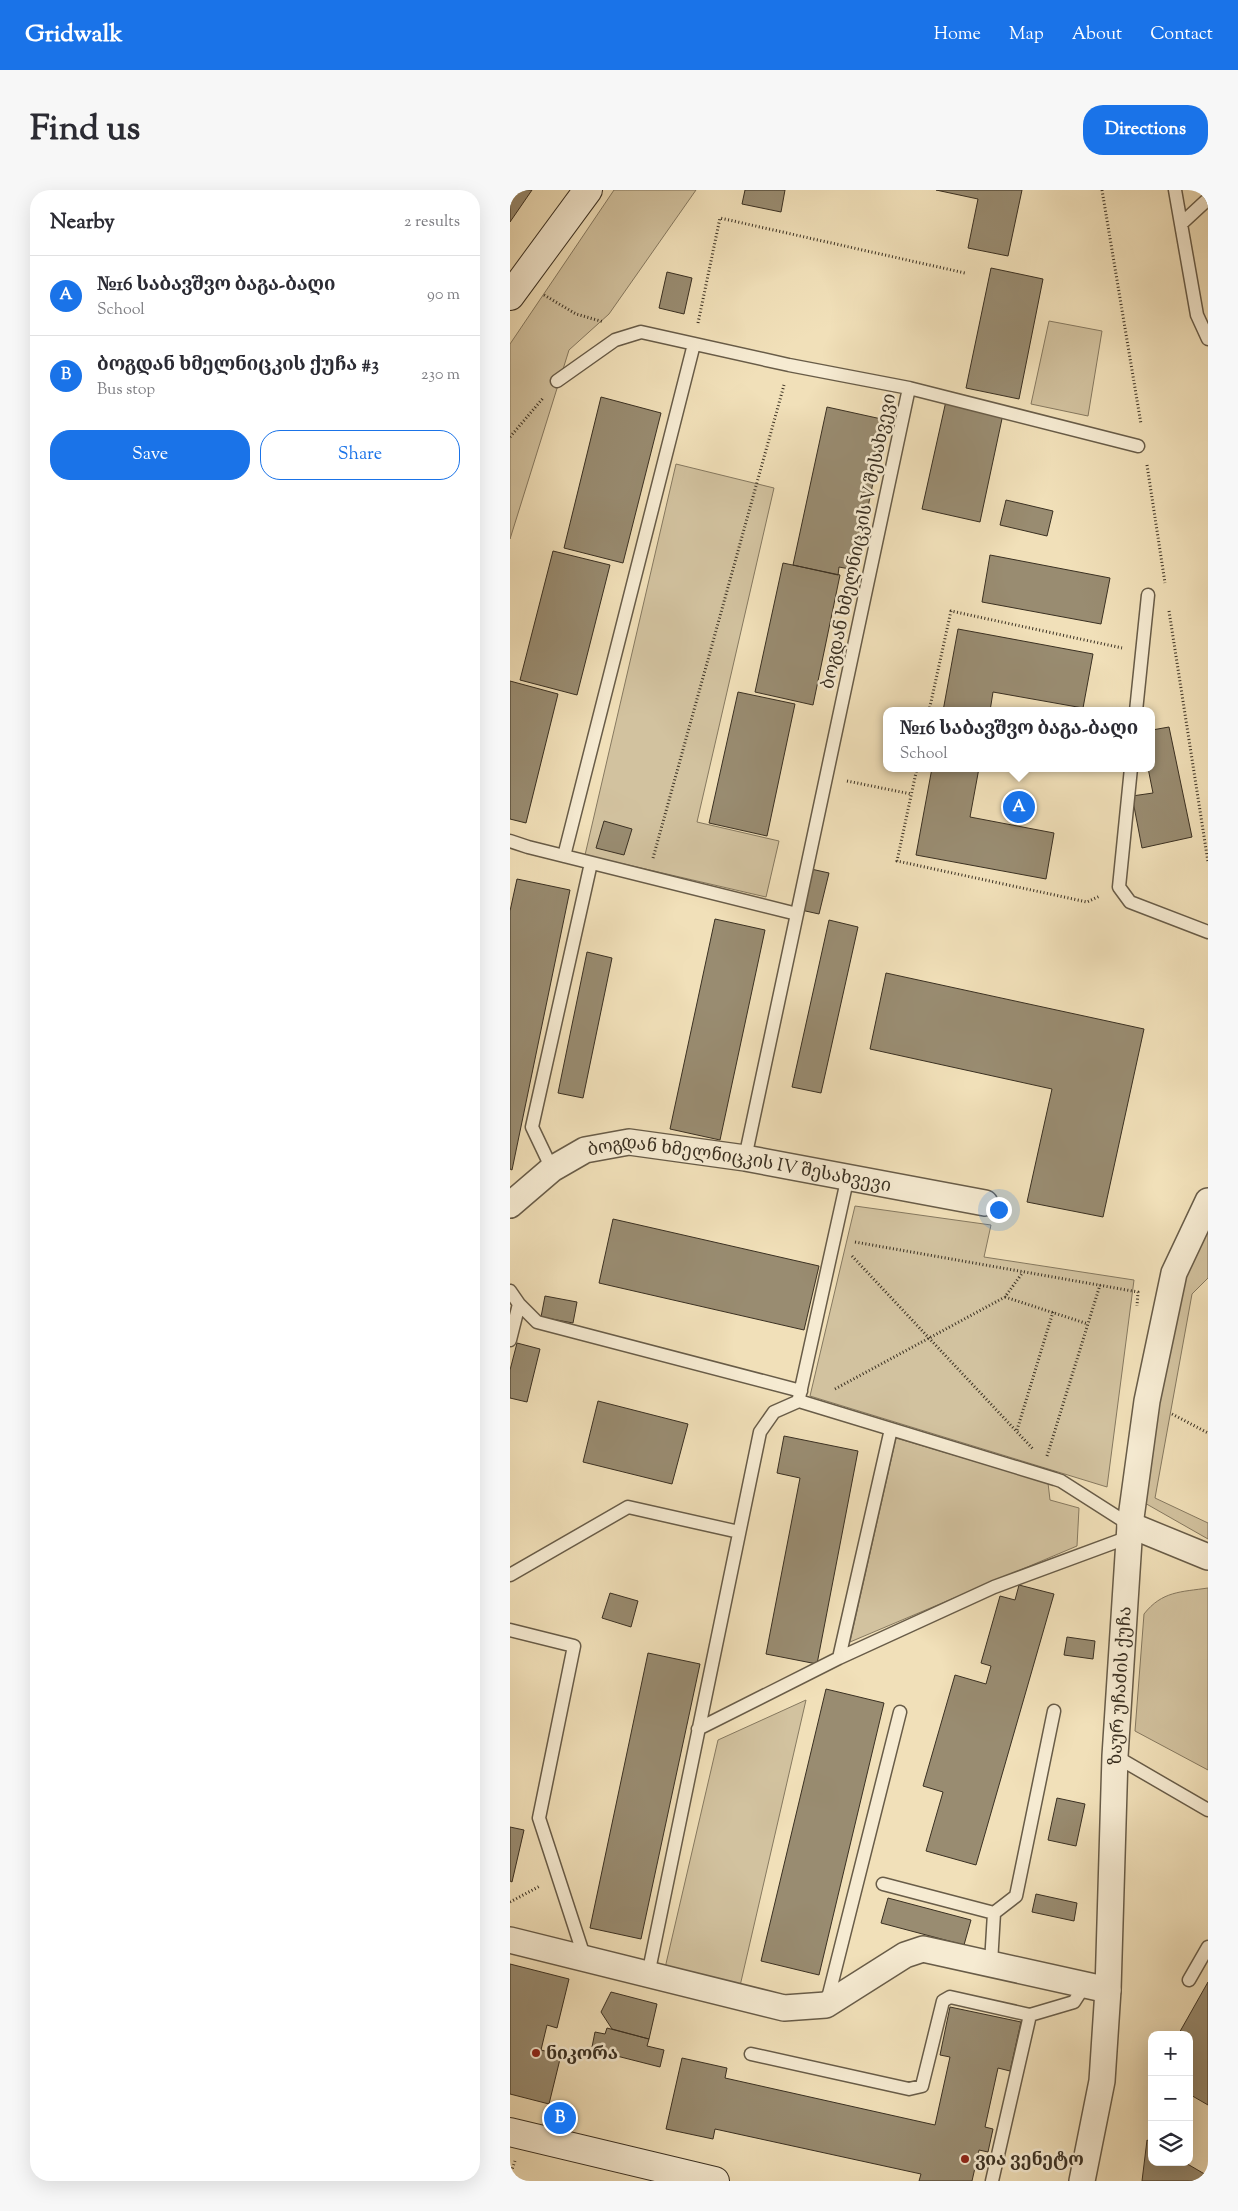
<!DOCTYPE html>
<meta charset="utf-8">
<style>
:root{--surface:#fff;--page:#f7f7f7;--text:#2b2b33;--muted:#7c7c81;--line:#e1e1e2;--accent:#1a73e8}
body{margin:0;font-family:"Sorts Mill Goudy","Noto Serif Georgian",serif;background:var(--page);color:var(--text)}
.controls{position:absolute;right:15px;bottom:15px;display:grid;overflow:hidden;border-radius:10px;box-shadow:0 5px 20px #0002}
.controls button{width:45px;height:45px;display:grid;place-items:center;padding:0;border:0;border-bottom:1px solid var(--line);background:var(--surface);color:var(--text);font:25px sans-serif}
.you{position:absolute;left:488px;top:1019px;width:18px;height:18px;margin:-12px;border:4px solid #fff;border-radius:50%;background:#1a73e8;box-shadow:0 0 0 8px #1a73e833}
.badge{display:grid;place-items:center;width:32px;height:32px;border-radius:50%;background:var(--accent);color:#fff;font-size:16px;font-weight:700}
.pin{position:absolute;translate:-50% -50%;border:2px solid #fff;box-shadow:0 1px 5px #0006}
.popup{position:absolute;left:373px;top:517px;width:272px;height:65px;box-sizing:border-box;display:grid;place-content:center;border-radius:10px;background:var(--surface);filter:drop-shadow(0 1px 4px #0005);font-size:16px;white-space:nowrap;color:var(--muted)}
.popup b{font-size:19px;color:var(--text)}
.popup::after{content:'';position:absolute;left:50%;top:100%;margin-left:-10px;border:10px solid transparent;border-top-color:var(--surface)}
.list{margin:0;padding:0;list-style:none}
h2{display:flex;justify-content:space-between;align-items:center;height:65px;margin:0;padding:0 20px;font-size:21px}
h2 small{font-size:16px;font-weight:400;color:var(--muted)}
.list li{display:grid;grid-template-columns:32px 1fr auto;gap:15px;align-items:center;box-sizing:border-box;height:80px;padding:0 20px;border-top:1px solid var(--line)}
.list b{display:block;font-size:19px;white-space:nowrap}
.list p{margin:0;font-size:16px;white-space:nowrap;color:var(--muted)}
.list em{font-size:16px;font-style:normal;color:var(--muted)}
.actions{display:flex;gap:10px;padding:15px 20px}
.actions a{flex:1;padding:11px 0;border:1px solid var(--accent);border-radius:20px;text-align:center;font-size:18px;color:var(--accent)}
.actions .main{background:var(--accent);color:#fff}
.icon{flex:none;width:28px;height:28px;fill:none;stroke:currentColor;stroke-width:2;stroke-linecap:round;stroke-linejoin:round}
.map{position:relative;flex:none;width:698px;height:1991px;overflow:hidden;border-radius:20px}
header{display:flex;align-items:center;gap:30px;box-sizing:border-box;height:70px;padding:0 25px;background:var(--accent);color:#fff}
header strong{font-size:24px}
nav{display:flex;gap:28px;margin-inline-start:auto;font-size:18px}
.intro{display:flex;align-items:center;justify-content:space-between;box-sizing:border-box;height:120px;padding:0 30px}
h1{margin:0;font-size:35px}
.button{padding:12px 22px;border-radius:20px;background:var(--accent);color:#fff;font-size:18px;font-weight:700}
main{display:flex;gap:30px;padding:0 30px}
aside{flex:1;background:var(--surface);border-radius:20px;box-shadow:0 5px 20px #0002}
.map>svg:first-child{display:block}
</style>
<header>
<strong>Gridwalk</strong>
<nav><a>Home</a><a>Map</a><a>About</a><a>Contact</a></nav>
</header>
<div class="intro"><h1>Find us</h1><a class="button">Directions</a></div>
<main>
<aside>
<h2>Nearby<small>2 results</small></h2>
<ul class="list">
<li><span class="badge">A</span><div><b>№16 საბავშვო ბაგა-ბაღი</b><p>School</p></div><em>90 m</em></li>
<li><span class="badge">B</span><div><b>ბოგდან ხმელნიცკის ქუჩა #3</b><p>Bus stop</p></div><em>230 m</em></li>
</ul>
<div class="actions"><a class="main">Save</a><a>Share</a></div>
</aside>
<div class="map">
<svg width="698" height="1991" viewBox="0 0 698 1991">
<rect width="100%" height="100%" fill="#f1e0b9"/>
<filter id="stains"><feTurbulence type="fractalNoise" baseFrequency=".004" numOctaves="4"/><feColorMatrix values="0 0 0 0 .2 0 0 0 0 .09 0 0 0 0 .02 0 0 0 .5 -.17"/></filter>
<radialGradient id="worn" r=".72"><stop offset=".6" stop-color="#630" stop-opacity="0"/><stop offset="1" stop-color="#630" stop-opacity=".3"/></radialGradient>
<path fill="#d2c29f" stroke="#867960" d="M104 0H186L99 124 59 160 0 349V154Z
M539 131 592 141 578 226 521 214Z
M166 274 264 298 187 632 269 651 256 707 75 665Z
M345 1016 481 1035 474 1067 624 1090 597 1297 300 1206Z
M698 1040V1088L682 1104 645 1308 698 1333V1349L633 1312 655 1158 676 1082Z
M386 1248 538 1293 540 1310 569 1318 567 1356 340 1452Z
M698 1398V1580L625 1541 634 1424C652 1401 671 1402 698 1398Z
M296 1510 230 1796 155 1778 208 1550Z"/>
<path fill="#998c71" stroke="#3a3022" d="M0 0H22L0 32Z
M235 0H275L271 22 232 14Z
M426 0H512L498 66 458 58 468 9Z
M481 78 533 89 509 209 456 198Z
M157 82 182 88 174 124 149 118Z
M91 207 151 223 113 373 54 358Z
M436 211 493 224 470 332 412 319Z
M317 217 376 230 345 380 329 377 328 385 283 375Z
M496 310 543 321 537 346 490 335Z
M43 361 100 375 67 505 10 490Z
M480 365 600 388 591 434 472 412Z
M273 373 330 385 303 515 245 502Z
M448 439 583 464 573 518 483 502 480 521H433Z
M0 491 48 504 16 633 0 629Z
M228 502 285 514 257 646 199 633Z
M659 537 682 647 632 658 622 606 643 603 638 578H642V540Z
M422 578H469L460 627 544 643 536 689 406 665Z
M94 631 122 639 114 665 86 658Z
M301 679 319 683 309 724 291 720Z
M7 689 60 700 2 980 0 979V721Z
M205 729 255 740 210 950 160 939Z
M319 730 348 737 311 903 282 897Z
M77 762 102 768 73 908 48 903Z
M376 783 634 839 593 1027 517 1012 542 899 360 859Z
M103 1029 309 1076 294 1140 89 1093Z
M35 1106 67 1112 63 1133 31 1127Z
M7 1153 30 1159 17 1212 0 1208V1180Z
M88 1211 178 1234 162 1294 73 1272Z
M274 1246 348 1261 307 1474 256 1464 290 1288 267 1283Z
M509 1395 544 1404 466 1675 416 1661 433 1602 413 1596 445 1485 476 1494 481 1476 471 1473 490 1406 505 1410Z
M100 1403 128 1411 121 1437 92 1428Z
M557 1447 585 1451 583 1469 554 1465Z
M138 1463 190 1474 131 1749 80 1738Z
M316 1499 374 1513 309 1785 251 1771Z
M547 1608 575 1614 566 1656 538 1650Z
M0 1637 14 1640 2 1692 0 1691Z
M526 1704 567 1713 564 1731 522 1722Z
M378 1708 461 1730 454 1755 371 1733Z
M0 1774 59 1789 47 1838 37 1835 31 1860 51 1865 39 1914 0 1904Z
M698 1792V1915L679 1904V1845H668Z
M101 1802 147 1814 139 1849 102 1839 91 1822Z
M440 1817 511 1832 500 1881 488 1878 475 1937 483 1939 478 1962 469 1960 462 1991H409L411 1984 205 1939 203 1949 156 1939 172 1868 217 1878 215 1888 425 1935 440 1867 430 1865Z
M97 1838 139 1849 137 1856 154 1860 150 1877 91 1862 92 1859 82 1857 85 1842 95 1844Z
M637 1950 642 1953V1972H674L698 1986V1991H632Z"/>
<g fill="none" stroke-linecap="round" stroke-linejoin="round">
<g stroke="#685c48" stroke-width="15">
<path id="lane" d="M665 0 687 125 698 149
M671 34 698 9
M47 191 105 150 131 142 279 175 399 198 235 968
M399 198 628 256
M626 521 638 405
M621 578 609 697 620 712 698 742
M0 651 18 657 287 724
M54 666 184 154
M42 979 22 937 81 673
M0 1101 9 1114 27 1132 291 1201
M0 1150 9 1114
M289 1208 338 986
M0 1385 118 1317 229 1342
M0 1440 64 1456 29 1628 75 1769
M329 1468 381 1239
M188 1539 329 1468 484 1397 619 1347
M605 1566 698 1620
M373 1694 484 1723
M481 1773 484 1723 506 1706 544 1521
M138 1785 250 1242 264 1222 289 1211 545 1289 551 1291 620 1335
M679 1790 698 1757
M317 1812 390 1522
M241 1864 399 1899 412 1896 433 1811 440 1807 520 1825 564 1812 575 1795
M482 1991 520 1825"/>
</g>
<g stroke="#685c48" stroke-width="28">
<g id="street">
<path id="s1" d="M0 1015 42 979 75 960 119 952 235 968 475 1013"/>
<path d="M620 1335 698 1367"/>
<path d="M0 1750 274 1818 316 1815 395 1765 413 1759 598 1800"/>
<path id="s2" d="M572 1991 592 1891 598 1800 605 1566 620 1335 637 1211 664 1083 698 1011"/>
</g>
</g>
<g stroke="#3a3022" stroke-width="30">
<path id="secondary" d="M0 106 78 0
M0 1942 205 1991"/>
</g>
<path stroke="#3a3022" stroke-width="3" stroke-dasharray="1 2.5" stroke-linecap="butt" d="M592 0 631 234
M34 105 66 124 94 132
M188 133 210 28 455 83
M0 247 34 207
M637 275 655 393
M659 421 698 672
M419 521 441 421 612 458
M407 578 387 671 577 712 590 706
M337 591 401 604
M143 668 274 195
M345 1052 628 1102 627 1116
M342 1066 524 1260
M495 1107 578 1134
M325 1199 495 1107 513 1082
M662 1224 698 1243
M507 1240 543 1122
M537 1266 590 1095
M0 1712 30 1696
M0 1985 5 1971"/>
<use href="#lane" stroke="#f6ebd2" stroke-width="12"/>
<use href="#street" stroke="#f6ebd2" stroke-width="25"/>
<use href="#secondary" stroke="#f6ebd2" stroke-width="28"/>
</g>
<g fill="#8f2418" stroke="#f6ebd2" stroke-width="2">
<circle cx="26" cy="1863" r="5"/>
<circle cx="455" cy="1969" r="5"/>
</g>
<g text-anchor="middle" stroke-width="5" stroke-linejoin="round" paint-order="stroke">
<g font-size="18" fill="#3a3022" stroke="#f6ebd2">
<text transform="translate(348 351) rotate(-78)" y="6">ბოგდან ხმელნიცკის V შესახვევი</text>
<text dy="6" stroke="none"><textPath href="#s1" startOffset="250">ბოგდან ხმელნიცკის IV შესახვევი</textPath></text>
<text dy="6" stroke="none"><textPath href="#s2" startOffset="498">ზაურ უჩაძის ქუჩა</textPath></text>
</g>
<g font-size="18" font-weight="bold" fill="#3a3022" stroke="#f6ebd2" text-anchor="start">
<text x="36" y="1869">ნიკორა</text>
<text x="465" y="1975">ვია ვენეტო</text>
</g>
</g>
<rect width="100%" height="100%" filter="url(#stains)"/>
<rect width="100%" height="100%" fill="url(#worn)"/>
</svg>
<div class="controls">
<button>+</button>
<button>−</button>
<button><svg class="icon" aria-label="layers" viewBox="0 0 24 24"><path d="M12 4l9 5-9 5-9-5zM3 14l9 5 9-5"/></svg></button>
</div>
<div class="you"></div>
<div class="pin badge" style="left:509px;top:617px">A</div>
<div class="popup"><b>№16 საბავშვო ბაგა-ბაღი</b>School</div>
<div class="pin badge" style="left:50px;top:1928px">B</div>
</div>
</main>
